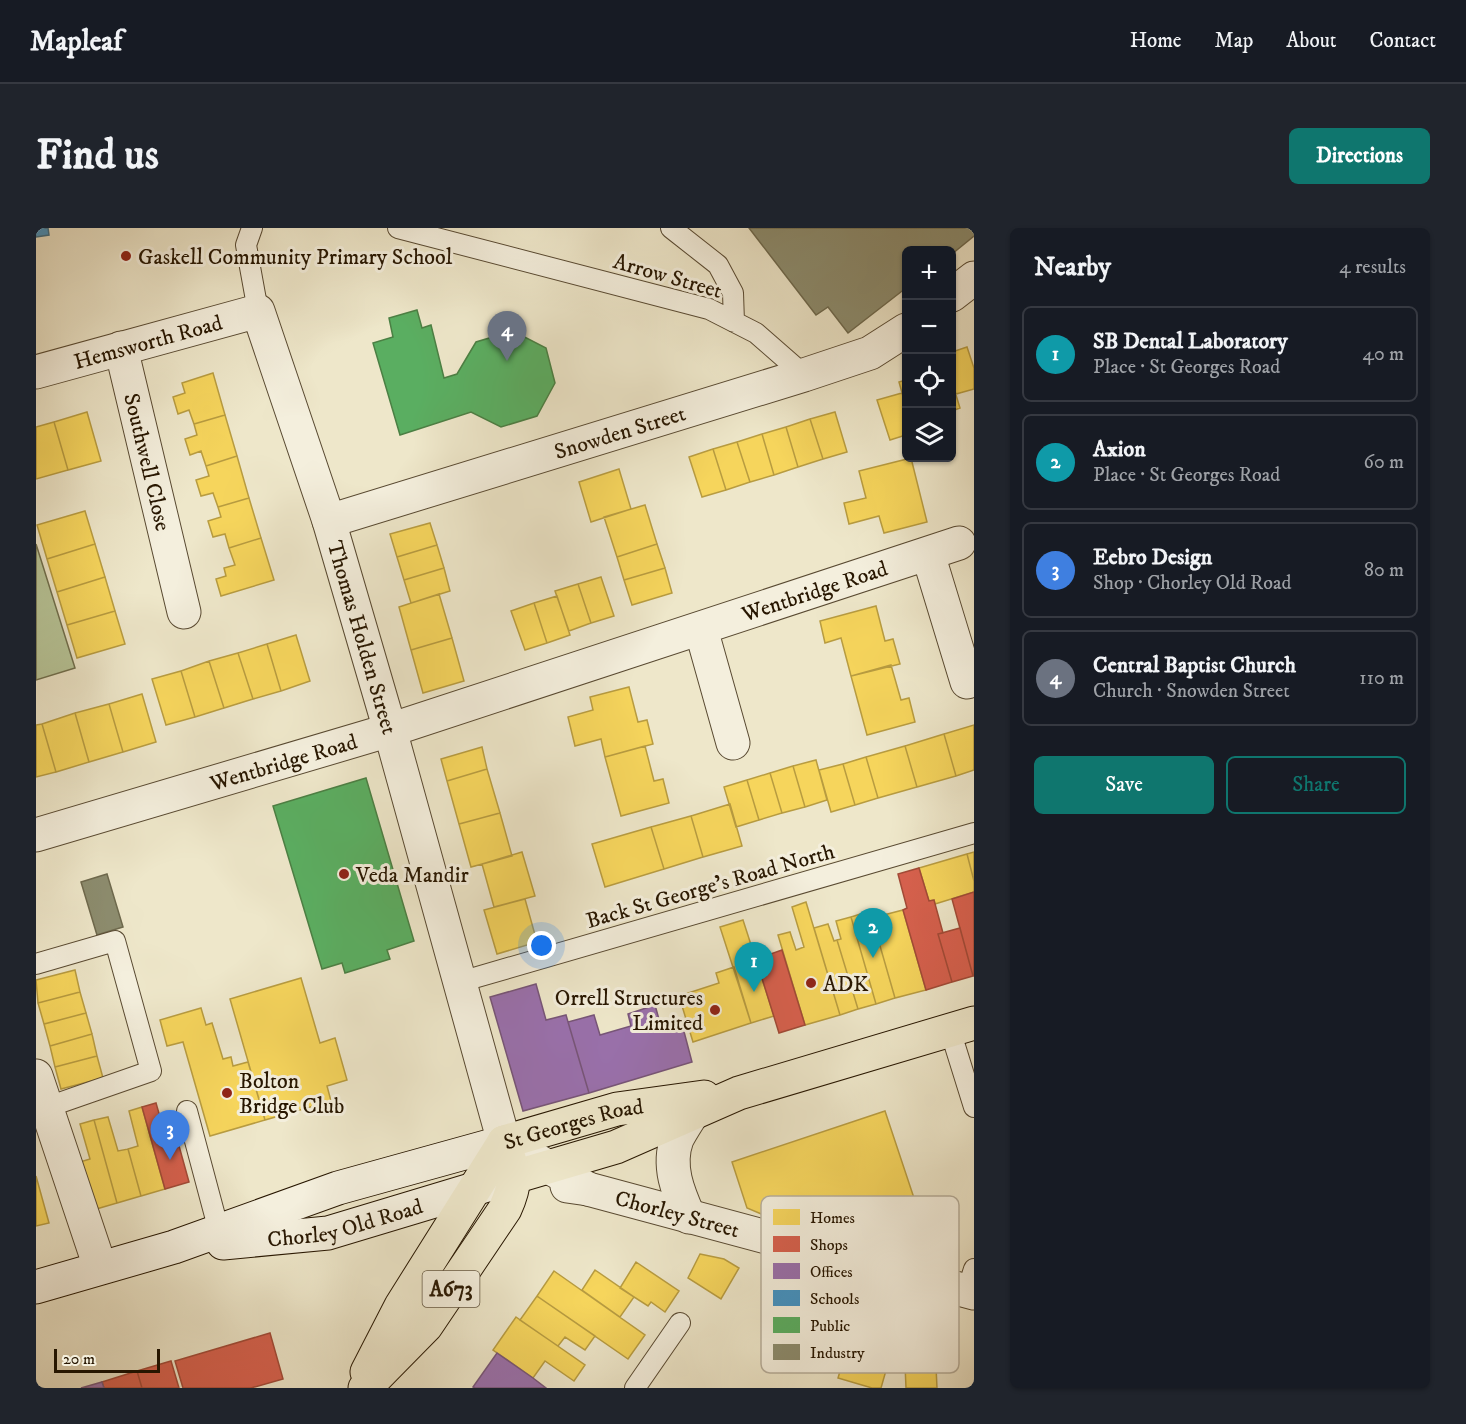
<!DOCTYPE html>
<meta charset="utf-8">
<style>
:root{--surface:#171b24;--page:#20242c;--text:#f1f3f6;--muted:#9ea1a6;--line:#363941;--accent:#0f766e}
body{margin:0;font-family:"IM FELL DW Pica",serif;background:var(--page);color:var(--text)}
.controls{position:absolute;right:18px;top:18px;display:grid;overflow:hidden;border-radius:9px;box-shadow:0 2px 4px #0004}
.controls button{width:54px;height:54px;display:grid;place-items:center;padding:0;border:0;border-bottom:2px solid var(--line);background:var(--surface);color:var(--text);font:30px sans-serif}
.scale{position:absolute;left:18px;bottom:15px;width:106px;box-sizing:border-box;padding-left:6px;border:3px solid #271600;border-top:0;font-size:16px;line-height:21px;white-space:nowrap;color:#271600;-webkit-text-stroke:4px #f4efdd;paint-order:stroke}
.you{position:absolute;left:506px;top:718px;width:21px;height:21px;margin:-15px;border:4px solid #fff;border-radius:50%;background:#1a73e8;box-shadow:0 0 0 9px #1a73e833}
.badge{display:grid;place-items:center;width:39px;height:39px;border-radius:50%;background:var(--accent);color:#fff;font-size:20px;font-weight:700}
.pin{position:absolute;translate:-50% -50px;filter:drop-shadow(0 2px 3px #0008)}
.pin::after{content:'';position:absolute;top:32px;width:21px;height:18px;background:inherit;clip-path:polygon(0 0,100% 0,50% 100%)}
.list{margin:0;padding:0;list-style:none}
h2{display:flex;justify-content:space-between;align-items:center;height:78px;margin:0;padding:0 24px;font-size:26px}
h2 small{font-size:20px;font-weight:400;color:var(--muted)}
.list li{display:grid;grid-template-columns:39px 1fr auto;gap:18px;align-items:center;box-sizing:border-box;height:96px;margin:0 12px 12px;padding:0 12px;border:2px solid var(--line);border-radius:9px}
.list b{display:block;font-size:22px;white-space:nowrap}
.list p{margin:0;font-size:20px;white-space:nowrap;color:var(--muted)}
.list em{font-size:20px;font-style:normal;color:var(--muted)}
.actions{display:flex;gap:12px;padding:18px 24px}
.actions a{flex:1;padding:14px 0;border:2px solid var(--accent);border-radius:9px;text-align:center;font-size:21px;color:var(--accent)}
.actions .main{background:var(--accent);color:#fff}
.icon{flex:none;width:33px;height:33px;fill:none;stroke:currentColor;stroke-width:2;stroke-linecap:round;stroke-linejoin:round}
.map{position:relative;flex:none;width:938px;height:1160px;overflow:hidden;border-radius:9px}
header{display:flex;align-items:center;gap:36px;box-sizing:border-box;height:84px;padding:0 30px;background:var(--surface);border-bottom:2px solid var(--line)}
header strong{font-size:28px}
nav{display:flex;gap:33px;margin-inline-start:auto;font-size:21px}
.intro{display:flex;align-items:center;justify-content:space-between;box-sizing:border-box;height:144px;padding:0 36px}
h1{margin:0;font-size:42px}
.button{padding:15px 27px;border-radius:9px;background:var(--accent);color:#fff;font-size:21px;font-weight:700}
main{display:flex;gap:36px;padding:0 36px}
aside{flex:1;background:var(--surface);border-radius:9px;box-shadow:0 2px 4px #0004}
.map>svg:first-child{display:block}
</style>
<header>
<strong>Mapleaf</strong>
<nav><a>Home</a><a>Map</a><a>About</a><a>Contact</a></nav>
</header>
<div class="intro"><h1>Find us</h1><a class="button">Directions</a></div>
<main>
<div class="map">
<svg width="938" height="1160" viewBox="0 0 938 1160">
<rect width="100%" height="100%" fill="#eee7ca"/>
<filter id="stains"><feTurbulence type="fractalNoise" baseFrequency=".00333" numOctaves="4"/><feColorMatrix values="0 0 0 0 .2 0 0 0 0 .09 0 0 0 0 .02 0 0 0 .5 -.17"/></filter>
<radialGradient id="worn" r=".72"><stop offset=".6" stop-color="#630" stop-opacity="0"/><stop offset="1" stop-color="#630" stop-opacity=".3"/></radialGradient>
<path fill="#b7c598" stroke="#6f6e4c" stroke-width="1.5" d="M0 316 39 440 0 452Z"/>
<path fill="#f6d55c" stroke="#b89c40" stroke-width="1.5" d="M931 119 938 140V161L920 166 916 154V124Z
M177 145 189 187 158 196 153 182 142 186 137 169 149 165 146 155Z
M870 152V179L863 154Z
M916 154 924 180 916 183Z
M866 165 870 179V207L854 212 841 172Z
M51 184 65 233 32 242 18 194Z
M799 184 811 224 787 231 774 191Z
M189 187 201 228 170 238 165 223 154 227 149 211 161 207 158 196Z
M774 191 787 231 762 239 750 199Z
M18 194 32 242 0 251V199Z
M750 199 762 239 738 247 726 206Z
M726 206 738 247 714 254 701 214Z
M701 214 714 254 690 262 677 221Z
M677 221 690 262 666 269 653 229Z
M201 228 213 270 182 279 177 265 165 268 160 252 173 248 170 238Z
M875 230 891 294 848 305 843 288 813 296 808 275 830 270 823 243Z
M583 241 595 281 555 294 543 254Z
M213 270 225 310 193 320 189 306 177 309 172 293 185 289 182 279Z
M609 277 621 316 581 329 568 289Z
M49 283 59 316 11 331 1 297Z
M394 295 401 317 361 329 354 306Z
M225 310 238 352 185 368 180 351 190 348 188 340 199 337 193 320Z
M59 316 69 349 21 364 11 331Z
M621 316 629 340 588 352 581 329Z
M401 317 408 340 368 352 361 329Z
M408 340 414 363 375 375 368 352Z
M629 340 636 365 596 377 588 352Z
M69 349 79 383 31 397 21 364Z
M565 349 578 388 555 395 542 356Z
M542 356 555 395 533 403 519 363Z
M403 366 416 410 375 422 363 379Z
M521 368 534 407 511 415 498 375Z
M498 375 511 415 489 422 475 383Z
M840 378 849 413 857 411 864 436 815 448 805 410 789 415 784 393Z
M79 383 89 416 41 430 31 397Z
M260 407 274 453 245 463 231 416Z
M416 410 428 453 387 465 375 422Z
M231 416 245 463 217 471 202 425Z
M202 425 217 471 188 480 173 433Z
M173 433 188 480 159 489 145 443Z
M855 437 865 472 873 470 879 494 831 507 815 448Z
M145 443 159 489 130 497 116 451Z
M593 459 602 494 611 492 617 516 569 529 565 511 539 518 532 489 557 482 554 469Z
M106 466 120 514 87 524 73 476Z
M73 476 87 524 53 534 39 485Z
M39 485 53 534 20 544 6 496Z
M6 496 20 544 0 549V497Z
M938 497V542L920 548 908 506Z
M908 506 920 548 881 559 869 518Z
M609 518 618 553 627 551 633 575 585 588 569 529Z
M869 518 881 559 842 570 830 529Z
M446 519 451 541 411 553 405 531Z
M830 529 842 570 819 577 807 536Z
M780 532 791 572 769 579 757 538Z
M807 536 819 577 795 584 783 542Z
M757 538 769 579 746 585 734 545Z
M451 541 464 585 423 596 411 553Z
M734 545 746 585 723 592 711 552Z
M711 552 723 592 700 599 688 559Z
M694 576 706 618 667 629 655 588Z
M464 585 476 628 435 639 423 596Z
M655 588 667 629 628 641 615 599Z
M615 599 628 641 569 659 556 616Z
M486 624 499 668 458 679 446 636Z
M938 624V653L931 626Z
M931 626 938 653V664L899 676 898 672 893 673 883 640Z
M489 671 501 714 461 726 448 682Z
M770 674 804 787 769 797 742 707 754 704 760 722 768 719 756 679Z
M867 682 890 762 859 770 836 690Z
M834 683 859 770 840 776 815 689Z
M815 689 840 776 822 781 801 712 805 711 800 693Z
M707 692 738 788 715 795 684 699Z
M792 696 798 713 801 712 822 781 804 787 778 700Z
M698 739 715 795 657 814 643 768 683 755 680 745Z
M39 742 44 764 2 775 0 752Z
M265 750 284 815 299 810 311 852 291 858 295 873 229 892 194 771Z
M44 764 50 785 8 796 2 775Z
M165 780 170 797 176 795 187 831 195 829 197 838 212 834 229 892 174 908 147 814 131 818 124 792Z
M50 785 56 806 14 818 8 796Z
M56 806 61 828 19 839 14 818Z
M61 828 67 850 25 861 19 839Z
M106 879 129 961 105 968 92 921 102 918 93 883Z
M849 883 884 988 875 1019 807 1006 798 979 747 995 711 980 696 934Z
M72 889 82 923 92 921 105 968 81 975 58 892Z
M58 892 81 975 57 982 44 934 54 931 44 896Z
M0 948 13 995 0 998Z
M664 1026 688 1031 703 1040 685 1071 652 1050Z
M600 1034 643 1063 629 1084 615 1074 612 1078 584 1060Z
M559 1042 598 1069 584 1089 546 1062Z
M518 1043 609 1107 592 1131 501 1068Z
M501 1068 559 1108 549 1122 529 1109 522 1118 484 1092Z
M480 1089 549 1137 538 1153 509 1133 497 1150 457 1122Z
M817 1099 859 1111 845 1160H836L802 1150Z
M890 1113 891 1139 900 1138 901 1160H870L868 1114Z"/>
<path fill="#d6604d" stroke="#a24a36" stroke-width="1.5" d="M883 640 893 673 898 672 907 705 902 706 916 754 890 762 867 682 871 680 862 646Z
M938 664V748H937L916 671Z
M924 700 937 748 916 754 902 706Z
M746 722 769 797 743 805 720 731Z
M120 875 130 910 140 907 153 954 129 961 106 879Z
M234 1105 247 1151 215 1160H147L139 1133Z
M135 1133 143 1160H106L101 1143Z
M101 1143 106 1160H68L66 1154Z"/>
<path fill="#9970ab" stroke="#775578" stroke-width="1.5" d="M500 756 510 792 530 787 553 865 487 883 454 769Z
M619 777 626 802 646 796 656 834 553 865 532 794 558 787 564 807 595 798 592 786Z
M461 1125 497 1150 510 1160H439L437 1159Z
M66 1154 68 1160H45Z"/>
<path fill="#4393c3" stroke="#3b6e88" stroke-width="1.5" d="M0 0H12L13 7 0 9Z"/>
<path fill="#5aae61" stroke="#4b8044" stroke-width="1.5" d="M381 82 386 100 395 97 408 150 421 146 440 114 477 103 510 120 519 155 501 188 465 199 435 184 364 207 337 115 357 109 353 90Z
M330 550 378 713 351 722 354 731 309 745 306 735 286 741 237 578Z"/>
<path fill="#8c8c6e" stroke="#6e694d" stroke-width="1.5" d="M713 0H938V8L916 26V22H870V60L812 105 792 79 780 87Z
M71 646 87 699 61 707 45 654Z"/>
<g fill="none" stroke-linecap="round" stroke-linejoin="round">
<g stroke="#594a32" stroke-width="22">
<path id="service" d="M216 0 210 17 222 83
M362 0 673 81 720 105 768 147
M635 0 682 37 697 65 698 94
M0 736 79 713 115 843 3 882
M424 754 938 605
M914 802 938 879
M151 883 183 1003
M931 1063 938 1041
M599 1160 644 1095"/>
</g>
<g stroke="#594a32" stroke-width="35">
<g id="minor">
<path d="M916 67 938 50"/>
<path id="s1" d="M85 120 148 384"/>
<path id="s2" d="M0 144 222 83 293 293 354 502 468 914 552 961"/>
<path id="s3" d="M293 293 768 147 834 125 870 102"/>
<path d="M892 326 931 454"/>
<path d="M665 401 697 515"/>
<path id="s4" d="M0 607 354 502 923 315"/>
<path d="M0 848 64 1039"/>
<path id="s5" d="M531 958 552 961 938 1065"/>
<path d="M653 989C642 964 631 938 641 911 645 903 651 894 656 886"/>
</g>
</g>
<g stroke="#271600" stroke-width="35">
<g id="secondary">
<path id="s6" d="M187 1015 292 1005 458 955"/>
<path d="M0 1059 138 1019 302 960 468 914"/>
</g>
</g>
<g stroke="#271600" stroke-width="35">
<g id="primary">
<path id="s7" d="M468 914 581 881 668 869"/>
<path d="M478 949 580 919 703 865 938 795"/>
<path d="M331 1144 365 1078 468 914"/>
<path d="M329 1160 390 1098 469 981C483 950 477 945 468 914"/>
</g>
</g>
<use href="#service" stroke="#f4efdd" stroke-width="20"/>
<use href="#minor" stroke="#f4efdd" stroke-width="33"/>
<use href="#secondary" stroke="#f4efdd" stroke-width="33"/>
<use href="#primary" stroke="#eee7ca" stroke-width="33"/>
</g>
<g fill="#8f2418" stroke="#f4efdd" stroke-width="2">
<circle cx="90" cy="28" r="6"/>
<circle cx="308" cy="646" r="6"/>
<circle cx="775" cy="755" r="6"/>
<circle cx="679" cy="782" r="6"/>
<circle cx="191" cy="865" r="6"/>
</g>
<g text-anchor="middle" stroke-width="6" stroke-linejoin="round" paint-order="stroke">
<rect fill="#f4efdd" stroke="#645742" stroke-width="1.5" x="386.5" y="1043" width="57" height="36" rx="4.5"/>
<g font-size="21" font-weight="bold" fill="#271600">
<text x="415" y="1068">A673</text>
</g>
<g font-size="22" fill="#271600" stroke="#f4efdd" text-anchor="start">
<text x="102" y="36">Gaskell Community Primary School</text>
<text x="320" y="654">Veda Mandir</text>
<text x="787" y="763">ADK</text>
<text x="667" y="777" text-anchor="end">Orrell Structures<tspan x="667" dy="25">Limited</tspan></text>
<text x="203" y="860">Bolton<tspan x="203" dy="25">Bridge Club</tspan></text>
</g>
<g font-size="22" fill="#271600" stroke="#f4efdd">
<text transform="translate(632 47) rotate(16)" y="8">Arrow Street</text>
<text dy="8" stroke="none"><textPath href="#s2" startOffset="116">Hemsworth Road</textPath></text>
<text dy="8" stroke="none"><textPath href="#s3" startOffset="304">Snowden Street</textPath></text>
<text dy="8" stroke="none"><textPath href="#s1" startOffset="117">Southwell Close</textPath></text>
<text dy="8" stroke="none"><textPath href="#s4" startOffset="816">Wentbridge Road</textPath></text>
<text dy="8" stroke="none"><textPath href="#s2" startOffset="573">Thomas Holden Street</textPath></text>
<text dy="8" stroke="none"><textPath href="#s4" startOffset="258">Wentbridge Road</textPath></text>
<text transform="translate(674 657) rotate(-16)" y="8">Back St George's Road North</text>
<text dy="8" stroke="none"><textPath href="#s7" startOffset="72">St Georges Road</textPath></text>
<text dy="8" stroke="none"><textPath href="#s5" startOffset="114">Chorley Street</textPath></text>
<text dy="8" stroke="none"><textPath href="#s6" startOffset="124">Chorley Old Road</textPath></text>
</g>
</g>
<rect x="725" y="968" width="198" height="177" rx="9" fill="#f4efdd" stroke="#b6ae9b" stroke-width="1.5"/>
<rect x="737" y="981" width="27" height="16" fill="#f6d55c"/>
<rect x="737" y="1008" width="27" height="16" fill="#d6604d"/>
<rect x="737" y="1035" width="27" height="16" fill="#9970ab"/>
<rect x="737" y="1062" width="27" height="16" fill="#4393c3"/>
<rect x="737" y="1089" width="27" height="16" fill="#5aae61"/>
<rect x="737" y="1116" width="27" height="16" fill="#8c8c6e"/>
<g font-size="16" fill="#271600">
<text x="774" y="995">Homes</text>
<text x="774" y="1022">Shops</text>
<text x="774" y="1049">Offices</text>
<text x="774" y="1076">Schools</text>
<text x="774" y="1103">Public</text>
<text x="774" y="1130">Industry</text>
</g>
<rect width="100%" height="100%" filter="url(#stains)"/>
<rect width="100%" height="100%" fill="url(#worn)"/>
</svg>
<div class="controls">
<button>+</button>
<button>−</button>
<button><svg class="icon" aria-label="locate" viewBox="0 0 24 24"><circle cx="12" cy="12" r="6"/><path d="M12 2v4M12 18v4M2 12h4M18 12h4"/></svg></button>
<button><svg class="icon" aria-label="layers" viewBox="0 0 24 24"><path d="M12 4l9 5-9 5-9-5zM3 14l9 5 9-5"/></svg></button>
</div>
<div class="scale">20 m</div>
<div class="you"></div>
<div class="pin badge" style="left:718px;top:764px;background:#0f9aa8">1</div>
<div class="pin badge" style="left:837px;top:730px;background:#0f9aa8">2</div>
<div class="pin badge" style="left:134px;top:932px;background:#3f7fe0">3</div>
<div class="pin badge" style="left:471px;top:133px;background:#6b7280">4</div>
</div>
<aside>
<h2>Nearby<small>4 results</small></h2>
<ul class="list">
<li><span class="badge" style="background:#0f9aa8">1</span><div><b>SB Dental Laboratory</b><p>Place · St Georges Road</p></div><em>40 m</em></li>
<li><span class="badge" style="background:#0f9aa8">2</span><div><b>Axion</b><p>Place · St Georges Road</p></div><em>60 m</em></li>
<li><span class="badge" style="background:#3f7fe0">3</span><div><b>Eebro Design</b><p>Shop · Chorley Old Road</p></div><em>80 m</em></li>
<li><span class="badge" style="background:#6b7280">4</span><div><b>Central Baptist Church</b><p>Church · Snowden Street</p></div><em>110 m</em></li>
</ul>
<div class="actions"><a class="main">Save</a><a>Share</a></div>
</aside>
</main>
